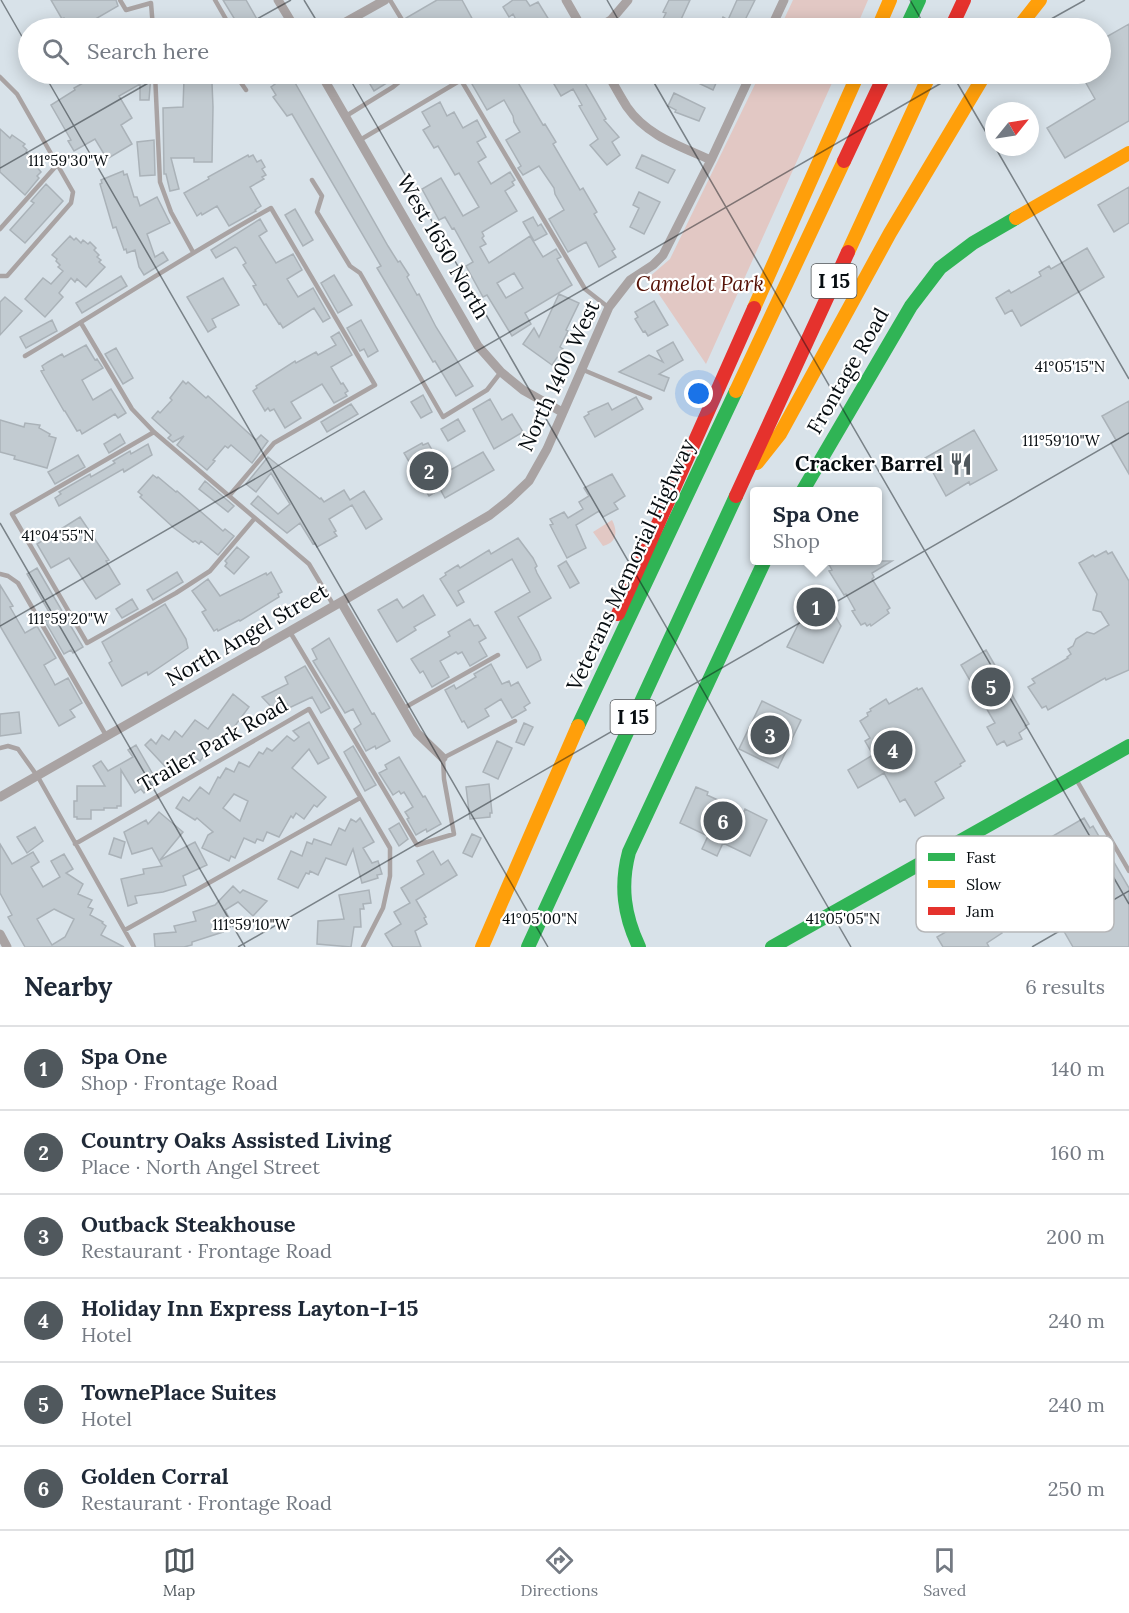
<!DOCTYPE html>
<meta charset="utf-8">
<style>
:root{--surface:#fff;--page:#f2f2f3;--text:#1f2937;--muted:#747a83;--line:#e0e1e3;--accent:#50585d}
body{margin:0;font-family:Lora,serif;background:var(--page);color:var(--text)}
.compass{position:absolute;left:985px;top:102px;width:54px;height:54px;border-radius:50%;background:var(--surface);box-shadow:0 3px 15px #0003;rotate:60deg}
.you{position:absolute;left:699px;top:394px;width:21px;height:21px;margin:-15px;border:4px solid #fff;border-radius:50%;background:#1a73e8;box-shadow:0 0 0 9px #1a73e833}
.badge{display:grid;place-items:center;width:39px;height:39px;border-radius:50%;background:var(--accent);color:#fff;font-size:20px;font-weight:700}
.pin{position:absolute;translate:-50% -50%;border:3px solid #fff;box-shadow:0 2px 6px #0006}
.popup{position:absolute;left:750px;top:487px;width:132px;height:78px;box-sizing:border-box;display:grid;place-content:center;border-radius:6px;background:var(--surface);filter:drop-shadow(0 2px 4px #0005);font-size:20px;white-space:nowrap;color:var(--muted)}
.popup b{font-size:22px;color:var(--text)}
.popup::after{content:'';position:absolute;left:50%;top:100%;margin-left:-12px;border:12px solid transparent;border-top-color:var(--surface)}
.list{margin:0;padding:0;list-style:none}
h2{display:flex;justify-content:space-between;align-items:center;height:78px;margin:0;padding:0 24px;font-size:26px}
h2 small{font-size:20px;font-weight:400;color:var(--muted)}
.list li{display:grid;grid-template-columns:39px 1fr auto;gap:18px;align-items:center;box-sizing:border-box;height:84px;padding:0 24px;border-top:2px solid var(--line)}
.list b{display:block;font-size:22px;white-space:nowrap}
.list p{margin:0;font-size:20px;white-space:nowrap;color:var(--muted)}
.list em{font-size:20px;font-style:normal;color:var(--muted)}
.icon{flex:none;width:33px;height:33px;fill:none;stroke:currentColor;stroke-width:2;stroke-linecap:round;stroke-linejoin:round}
.map{position:relative;flex:none;width:1129px;height:947px;overflow:hidden}
.search{position:absolute;background:var(--surface);box-shadow:0 3px 15px #0003;left:18px;right:18px;top:18px;height:66px;display:flex;align-items:center;gap:15px;box-sizing:border-box;padding:0 21px;border-radius:33px;color:var(--muted);font-size:22px}
.sheet{height:582px;background:var(--surface)}
nav{display:flex;justify-content:space-around;align-items:center;box-sizing:border-box;height:84px;border-top:2px solid var(--line);background:var(--surface);font-size:16px;color:var(--muted)}
nav a{display:grid;justify-items:center;gap:3px}
nav .on{color:var(--accent)}
.map>svg:first-child{display:block}
</style>
<div class="map">
<svg width="1129" height="947" viewBox="0 0 1129 947">
<rect width="100%" height="100%" fill="#d8e2e9"/>
<path fill="#e2c8c4" d="M793 0H868L856 28H780Z
M760 74H836L706 364 648 278 670 259Z
M612 520C618 531 617 543 603 546L593 532Z"/>
<path fill="#c2cbd1" stroke="#aab2b8" stroke-width="1.5" fill-rule="evenodd" d="M51 0H116L118 6 80 28H73L69 21 67 22 64 18 62 19Z
M223 0H246L262 28H240Z
M437 0H462L475 24 466 28H411L406 18Z
M513 0H526L530 6 538 2 554 28H534L529 21 520 27 513 14 509 17 503 7Z
M669 0H690L678 26 663 19 666 13 663 12Z
M737 0H755L742 26 747 28H718L723 17 728 20Z
M1129 24V121L1065 158 1047 128 1095 99 1082 76 1087 74H1101V40Z
M99 74H151L149 100H140V84L119 96 132 118 121 125 132 144 107 159 95 139 74 151 68 141 71 140 51 105 75 90 74 88Z
M268 74H290L388 246 398 262 400 261 409 275 407 277 417 295 419 294 436 327 473 386 456 396 435 361 433 362 377 268 381 266 292 114 287 116 273 97 276 95 271 87 275 84Z
M364 74H386L390 81 374 91Z
M475 74H513L543 125 545 124 556 142 553 144 580 190 583 188 597 212 594 214 615 249 612 251 616 257 599 267 586 242 568 252 549 219 564 210 555 194 554 188 539 166 523 175 518 168 521 166 506 140 520 132 514 122 513 116 504 100 487 110 468 77Z
M548 74H580L606 119 604 120 619 137 612 142 620 155 607 165 590 145 598 139 579 106 582 105 573 89 561 96Z
M702 74H720L713 90 698 83Z
M208 77 209 83H212L213 107 212 162H194V158H171L179 189 170 191 166 174H164L163 108 183 107 184 79Z
M674 93 705 108 699 121 675 112 676 110 668 106Z
M440 102 447 116 454 112 463 128 477 120 486 137 477 142 486 157 478 162 491 184 510 172 515 180 512 182 514 185 505 191 517 211 482 232 484 236 482 238 486 244 480 247 489 263 530 236 543 257 556 249 561 257 557 259 558 261 572 285 525 313 531 324 512 336 487 295 483 297 466 266 473 262 454 228 452 229 445 217 439 220 422 189 441 178 463 216 479 207 459 173 455 175 438 146 434 148 423 130 430 126 422 112ZM514 273 523 288 506 298 497 283Z
M0 129 10 138 12 135 25 144 23 146 27 150 26 152 30 156 29 158 41 172 37 176 39 178 25 195 0 172Z
M154 140 155 175 140 176 137 142Z
M248 155 249 157 253 155 257 162 261 160 265 167 262 169 266 175 262 177 264 179 250 187 261 206 255 210 256 211 229 226 217 206 202 215 201 213 197 216 184 193 209 179 208 177Z
M642 155 675 170 668 183 636 168Z
M123 171 124 175 127 174 134 197H137L140 206 157 197 170 223 147 234 155 257 163 252 168 260 144 275 139 267 135 250 127 253 126 249 124 250 116 227 113 228 100 184 102 183 101 180Z
M46 184 63 201 25 243 10 230 34 203 31 201Z
M1129 187V223L1114 232 1098 205Z
M639 192 660 202 644 234 630 227 639 208 633 205Z
M295 209 313 240 303 246 285 215Z
M533 217 538 226 541 224 547 234 534 241 523 222Z
M260 219 267 231 259 236 276 263 293 254 302 270 287 279 298 297 313 288 330 318 323 322 314 308 283 328 280 323 279 324 266 304 264 305 253 286 256 285 243 265 246 263 237 248 235 247 216 258 211 250Z
M70 236 74 240 76 238 81 243 83 240 88 244 90 242 96 248 94 250 99 255 97 257 101 260 99 262 105 267 86 287 77 279 75 282 71 278 59 293 63 297 45 317 25 299 43 278 51 284 63 271 58 267 60 265 56 261 57 259 52 255Z
M1087 248 1104 277 1021 326 1012 310 1005 314 996 298 1009 290 1011 293 1041 276 1039 272 1049 266 1051 269Z
M334 275 352 305 338 313 321 283Z
M121 276 127 286 82 313 76 303Z
M223 278 239 305 212 319 216 327 208 332 187 297Z
M559 294 579 303 566 330 568 331 560 347 563 349 552 365 523 344 534 328 539 337Z
M5 297 22 311 0 335V302Z
M654 301 668 325 648 336 645 331 643 332 635 319 638 317 635 312Z
M52 320 57 331 26 348 20 337Z
M361 320 378 351 368 357 364 349 360 351 347 328Z
M339 332 352 355 331 367 341 384 343 383 348 391 345 393 347 396 334 403 322 384 291 402 301 418 285 428 274 409 270 411 268 408 265 411 253 391 257 388 256 386 295 361 296 363 316 352 318 355 336 345 331 337Z
M673 342 683 360 659 374 669 378 664 391 619 372 649 355 663 362 657 351Z
M86 345 95 360 97 359 103 368 82 380 93 400 111 389 126 413 118 418 115 414 82 434 80 430 77 431 65 411H64L41 371 44 370 42 366 48 362 62 354 64 357Z
M116 348 133 378 123 384 105 354Z
M183 381 186 384 188 382 206 398 208 396 256 440 261 435 268 441 252 463 231 445 228 448 225 446 213 460 215 461 207 470 177 445 184 436 173 442 168 438 171 435 152 418 158 411 160 413 172 400 170 398Z
M423 395 432 412 421 418 411 402Z
M636 397 643 409 595 437 584 417 589 414 588 412 608 403 612 410Z
M490 399 502 420 512 414 523 432 494 449 473 409Z
M1129 401V474L1111 443 1116 440 1102 416Z
M351 404 358 414 327 432 321 422Z
M458 419 465 431 448 441 441 429Z
M0 420 24 427 25 423 40 425 39 428 50 434 49 436 56 438 47 468 14 459 15 456 0 452Z
M974 430 997 470 970 485 969 482 946 496 925 458Z
M120 434 125 443 109 453 104 444Z
M422 443 423 445 428 443 445 473 483 452 494 470 445 498 440 489 429 496 404 453Z
M148 444 152 455 124 472 123 469 59 506 55 498 61 494 59 492 90 474 91 477 115 463 113 461 130 451 131 454Z
M78 455 85 467 55 484 48 472Z
M268 457 320 499 321 498 324 502 344 490 350 500 364 491 382 519 366 529 352 505 329 519 336 531 334 532 337 536 317 547 315 543 313 544 300 523 287 533 251 504 258 496 278 514 290 504 271 473 256 492 246 484Z
M612 474 625 496 614 503 618 509 603 517 599 511 576 525 586 548 567 558 550 525 553 524 550 519 564 512 568 518 583 509 579 502 589 496 584 488Z
M153 475 157 478 158 477 176 492 177 491 223 531 225 529 234 536 218 555 201 541 199 544 195 541 193 542 174 528 140 497 142 495 138 492Z
M205 481 234 506 228 512 199 489Z
M80 517 109 560 106 561 120 584 96 599 69 558 51 568 37 544Z
M518 538 533 558 537 566 535 568 537 573 551 598 518 617 538 652 541 660 527 668 495 612 530 592 512 559 458 591 464 602 457 606 440 579 446 575 445 573 458 565 460 568 489 550 491 554Z
M237 547 249 557 234 574 225 566 227 563 225 561Z
M1106 551 1108 554 1112 552 1129 581V670L1106 680 1105 678 1048 710 1046 706 1042 708 1028 687 1035 683 1032 679 1068 658 1067 657 1071 654 1068 649 1073 646 1076 639 1087 632 1094 634 1109 625 1101 612 1093 610 1097 594 1079 563 1093 555 1095 557Z
M566 561 579 583 570 588 558 566Z
M827 561H892L872 573 874 577 872 579 890 608 887 610 889 613 871 626 870 624 867 626 865 623 861 625 852 611 855 610 846 594 844 595 829 571 832 570Z
M37 568 83 647 73 653 71 650 64 654 45 621 52 617 27 574Z
M177 572 183 582 153 600 147 590Z
M271 572 282 592 278 594 279 597 240 621 239 620 218 631 217 629 214 631 202 612 206 610 192 591 208 579 220 596 266 573 267 575Z
M0 585 13 606 10 607 25 633 37 626 56 658 44 665 53 681 55 685 68 678 82 703 70 710 75 717 59 726 0 626Z
M815 591 823 595 841 626 823 663 787 647Z
M423 595 435 615 414 627 416 630 397 642 378 610 397 599 403 608Z
M132 599 138 609 122 618 116 609Z
M165 604 186 639 188 648 148 675 147 672 143 674 122 686 109 663 112 661 102 642Z
M470 619 474 626 478 625 486 638 479 642 487 656 470 666 462 652 458 654 456 652 440 661 449 677 432 687 423 671 420 673 411 659 450 636 448 632Z
M329 638 372 714 374 713 390 741 376 749 375 746 366 751 354 729 361 724 353 709 345 713 313 661 317 659 312 649Z
M986 650 1029 724 1025 726 1026 728 1019 733 1022 739 1007 746 1004 741 997 745 987 727 995 723 961 665Z
M491 664 502 684 509 681 511 686 518 682 530 703 524 707 526 710 512 718 501 699 485 709 489 716 468 728 464 721 462 722 445 690 454 685 456 689 476 677 474 674Z
M305 666 330 708 321 713 312 697 289 708 287 704 277 713 262 697 288 684 285 677Z
M917 688 918 690 922 688 965 761 960 764 961 766 935 782 944 798 915 816 905 799 900 802 884 773 858 788 848 770 873 755 865 741 870 738 860 721 868 716 867 713 871 711 870 709 886 699 889 704Z
M233 694 249 707 220 746 214 743 200 761 197 759 194 763 189 760 173 775 145 745 151 739 156 744 162 735 169 740 175 731 182 737 195 720 208 729Z
M762 701 801 720 778 768 739 749Z
M19 712 21 733 0 736V714Z
M309 722 329 758 318 764 309 749 292 768 326 797 317 807 314 805 304 819 296 813 293 818 291 816 279 837 267 832 263 841 257 839 255 843 244 838 235 858 231 856 229 861 202 848 208 835 213 832 197 818 195 820 176 808 183 797 189 801 200 787 209 794 218 777 220 778 226 768 234 772 239 762 249 767 259 752 263 754 267 748 272 751 287 736 294 741 299 737 293 731ZM234 794 248 801 240 821 223 808Z
M524 723 533 727 524 745 516 742Z
M497 741 512 748 498 779 483 772Z
M136 745 155 778 151 780 154 784 144 793 141 789 135 793 121 770V806H117V808H104V810H91V819H77V817H74V801H77V786H105L93 766 101 761 108 771 133 757 128 750Z
M353 746 376 785 365 791 344 752Z
M399 757 423 797 425 796 441 824 427 832 426 829 416 835 407 819 409 818 405 812 413 807 404 792 401 794 399 791 393 795 379 773 387 769 385 765Z
M489 784 492 813H490V817L470 819 466 787Z
M696 787 708 792 707 795 744 812 745 809 767 820 750 856 723 843 717 856 702 849 708 836 680 823Z
M159 812 183 832 160 860 195 842 207 865 183 876 186 885 163 892 135 896 137 903 128 906 121 879 144 874 143 869 162 866 152 848 132 854 124 832 146 820 148 824Z
M360 818 374 842 363 848 372 863 378 861 382 874 377 875 378 878 362 883 353 849 346 865 326 858 318 875 310 871 309 874 306 873 298 888 278 879 291 851 302 856 307 842 312 844 314 839 331 845 339 828 345 831 351 819 356 822Z
M1084 818 1090 828 1093 826 1129 888V947H1073L1020 855Z
M399 823 408 839 399 846 389 829Z
M35 827 43 841 27 853 17 837Z
M472 834 481 838 472 857 463 853Z
M114 838 125 842 121 858 109 854Z
M0 844 12 864 33 852 39 862 31 867 43 887 60 877 51 861 64 854 73 869 66 873 83 884 78 894 92 900 88 907 93 909 90 915 103 922 102 923 106 926 101 935 124 947H25L8 917 12 915 0 893ZM54 909 74 919 65 937 52 945 37 919Z
M433 851 441 865 448 860 457 875 416 900 426 917 424 918 427 924 415 931 421 947H393L385 934 401 924 394 912 410 903 401 888 424 874 417 861Z
M233 886 240 893 243 890 267 901 253 916 238 902 225 910 233 925 223 932 192 942V945L184 947H155L154 934 176 932 174 926 196 921 193 912 215 905Z
M369 890 371 903 363 904 364 909H360L361 927H354L351 947 317 944 318 921 344 919 339 895Z
M971 914 980 929 995 921 1002 933 987 943 989 947H943L937 937 951 929 950 926Z"/>
<g fill="none" stroke-linecap="round" stroke-linejoin="round">
<path stroke="#a9a3a3" stroke-width="4.5" d="M120 0 126 10 151 3
M215 0 231 28
M390 0 407 28
M151 3 153 28
M487 28 494 24
M155 74 160 182 171 212 193 252
M235 74 246 90
M0 77 17 94 73 192 71 203 7 276H0
M346 116 393 87 409 74
M360 140 461 80 585 289 608 307
M312 180 322 196 317 212 350 266 360 273 443 417 487 390 501 372
M0 229 57 165
M81 323 132 409 154 432 309 564 334 606
M25 356C108 307 187 254 271 208L375 385 274 443 229 496
M581 369 650 398
M154 432 12 514 87 643 176 593 210 571 255 518
M0 574 8 576 18 583 107 737
M290 632 417 845 454 834 444 779 443 758 515 721
M404 708 498 655
M0 748 8 746 18 749 38 777 134 947
M1076 779 1129 871
M75 844 309 709 390 848V876L383 908 363 947
M125 930 360 798"/>
<path stroke="#a9a3a3" stroke-width="9" d="M278 0 295 28
M566 0 582 28
M335 28 385 0
M597 28 611 20 628 0
M771 28 784 0
M321 74 478 346 501 372 523 390 562 412
M608 74C614 85 620 96 627 107 647 136 680 146 711 160
M341 602 417 733 443 758
M0 797 341 602 490 515 509 500 529 481 547 449 609 307 630 280 653 265 663 255 711 160 751 74
M0 934 7 947"/>
<path stroke="#30b455" stroke-width="14" d="M906 28 919 0
M802 492 911 306 940 268 973 243 1016 218
M578 726 736 391
M528 947 736 496
M639 947C624 915 620 886 629 852L765 560
M772 947 1129 746"/>
<path stroke="#ff9f0a" stroke-width="14" d="M878 28 890 0
M1018 28 1040 0
M1016 218 1129 153
M848 252 930 74
M754 308 858 74
M736 391 844 161
M757 463 780 434 890 233 985 74
M482 947 578 726"/>
<path stroke="#e5322d" stroke-width="14" d="M951 28 964 0
M844 161 885 74
M736 496 848 252
M618 614 754 308"/>
</g>
<path fill="none" stroke="#070d11" stroke-width="1.5" stroke-opacity="0.45" d="M1 0 28 47M304 0 321 28M607 0 623 28M910 0 926 28M241 28 291 0M1035 28 1085 0M44 74 548 947M347 74 851 947M649 74 1129 904M952 74 994 146M995 147 1129 379M0 168 164 74M0 523 245 947M0 626 957 74M238 947 1129 433M1032 947 1129 891"/>
<defs>
<g id="restaurant-bare" transform="scale(1.8)"><path d="M-5-6h1v4h1v-4h1v4h1v-4h1v5L-1.5 .5V6h-2V.5L-5-1ZM5-6V6H3V1.5H1.5Q1.5-4 5-6Z" fill="#50585d" stroke="#fff" stroke-width="2.5" paint-order="stroke"/></g>
</defs>
<g fill-rule="evenodd">
<use href="#restaurant-bare" x="961" y="464"/>
</g>
<g text-anchor="middle" stroke-width="4.5" stroke-linejoin="round" paint-order="stroke">
<g fill="#fff" stroke="#515658" stroke-width="1.5">
<rect x="811.5" y="264" width="45" height="34" rx="4.5"/>
<rect x="610.5" y="700" width="45" height="34" rx="4.5"/>
</g>
<g font-size="20" font-weight="bold" fill="#070d11">
<text x="834" y="288">I 15</text>
<text x="633" y="724">I 15</text>
</g>
<g font-size="21" fill="#070d11" stroke="#fff">
<text transform="translate(443 247) rotate(60)" y="7">West 1650 North</text>
<text transform="translate(848 371) rotate(-60)" y="7">Frontage Road</text>
<text transform="translate(559 376) rotate(-65)" y="7">North 1400 West</text>
<text transform="translate(631 565) rotate(-65)" y="7">Veterans Memorial Highway</text>
<text transform="translate(247 635) rotate(-30)" y="7">North Angel Street</text>
<text transform="translate(213 745) rotate(-30)" y="7">Trailer Park Road</text>
</g>
<g font-size="21" font-style="italic" fill="#551106" stroke="#fff">
<text x="700" y="291">Camelot Park</text>
</g>
<g font-size="21" font-weight="bold" fill="#070d11" stroke="#fff" text-anchor="end">
<text x="943" y="471">Cracker Barrel</text>
</g>
</g>
<rect x="916" y="836" width="198" height="96" rx="9" fill="#fff" stroke="#b5b6b8" stroke-width="1.5"/>
<rect x="928" y="853" width="27" height="8" fill="#30b455"/>
<rect x="928" y="880" width="27" height="8" fill="#ff9f0a"/>
<rect x="928" y="907" width="27" height="8" fill="#e5322d"/>
<g font-size="16" fill="#070d11">
<text x="966" y="863">Fast</text>
<text x="966" y="890">Slow</text>
<text x="966" y="917">Jam</text>
</g>
<g font-size="15" text-anchor="middle" fill="#070d11" stroke="#fff" stroke-width="4.5" stroke-linejoin="round" paint-order="stroke">
<text x="68" y="166">111°59'30"W</text>
<text x="1070" y="372">41°05'15"N</text>
<text x="1061" y="446">111°59'10"W</text>
<text x="58" y="541">41°04'55"N</text>
<text x="68" y="624">111°59'20"W</text>
<text x="540" y="924">41°05'00"N</text>
<text x="843" y="924">41°05'05"N</text>
<text x="251" y="930">111°59'10"W</text>
</g>
</svg>
<svg class="compass" viewBox="-18 -18 36 36"><path d="M0-13l5 13h-10z" fill="#e53935"/><path d="M0 13l5-13h-10z" fill="#747a83"/></svg>
<div class="you"></div>
<div class="pin badge" style="left:816px;top:607px">1</div>
<div class="popup"><b>Spa One</b>Shop</div>
<div class="pin badge" style="left:429px;top:471px">2</div>
<div class="pin badge" style="left:770px;top:735px">3</div>
<div class="pin badge" style="left:893px;top:750px">4</div>
<div class="pin badge" style="left:991px;top:687px">5</div>
<div class="pin badge" style="left:723px;top:821px">6</div>
<div class="search"><svg class="icon" aria-label="search" viewBox="0 0 24 24"><circle cx="10" cy="10" r="6"/><path d="M15 15l6 6"/></svg>Search here</div>
</div>
<section class="sheet">
<h2>Nearby<small>6 results</small></h2>
<ul class="list">
<li><span class="badge">1</span><div><b>Spa One</b><p>Shop · Frontage Road</p></div><em>140 m</em></li>
<li><span class="badge">2</span><div><b>Country Oaks Assisted Living</b><p>Place · North Angel Street</p></div><em>160 m</em></li>
<li><span class="badge">3</span><div><b>Outback Steakhouse</b><p>Restaurant · Frontage Road</p></div><em>200 m</em></li>
<li><span class="badge">4</span><div><b>Holiday Inn Express Layton-I-15</b><p>Hotel</p></div><em>240 m</em></li>
<li><span class="badge">5</span><div><b>TownePlace Suites</b><p>Hotel</p></div><em>240 m</em></li>
<li><span class="badge">6</span><div><b>Golden Corral</b><p>Restaurant · Frontage Road</p></div><em>250 m</em></li>
</ul>
</section>
<nav>
<a class="on"><svg class="icon" aria-label="map" viewBox="0 0 24 24"><path d="M3 6l6-2 6 2 6-2v14l-6 2-6-2-6 2zM9 4v14M15 6v14"/></svg>Map</a>
<a><svg class="icon" aria-label="directions" viewBox="0 0 24 24"><path d="M12 3l9 9-9 9-9-9zM9 14v-3h6M13 9l2 2-2 2"/></svg>Directions</a>
<a><svg class="icon" aria-label="saved" viewBox="0 0 24 24"><path d="M7 4h10v16l-5-4-5 4z"/></svg>Saved</a>
</nav>
